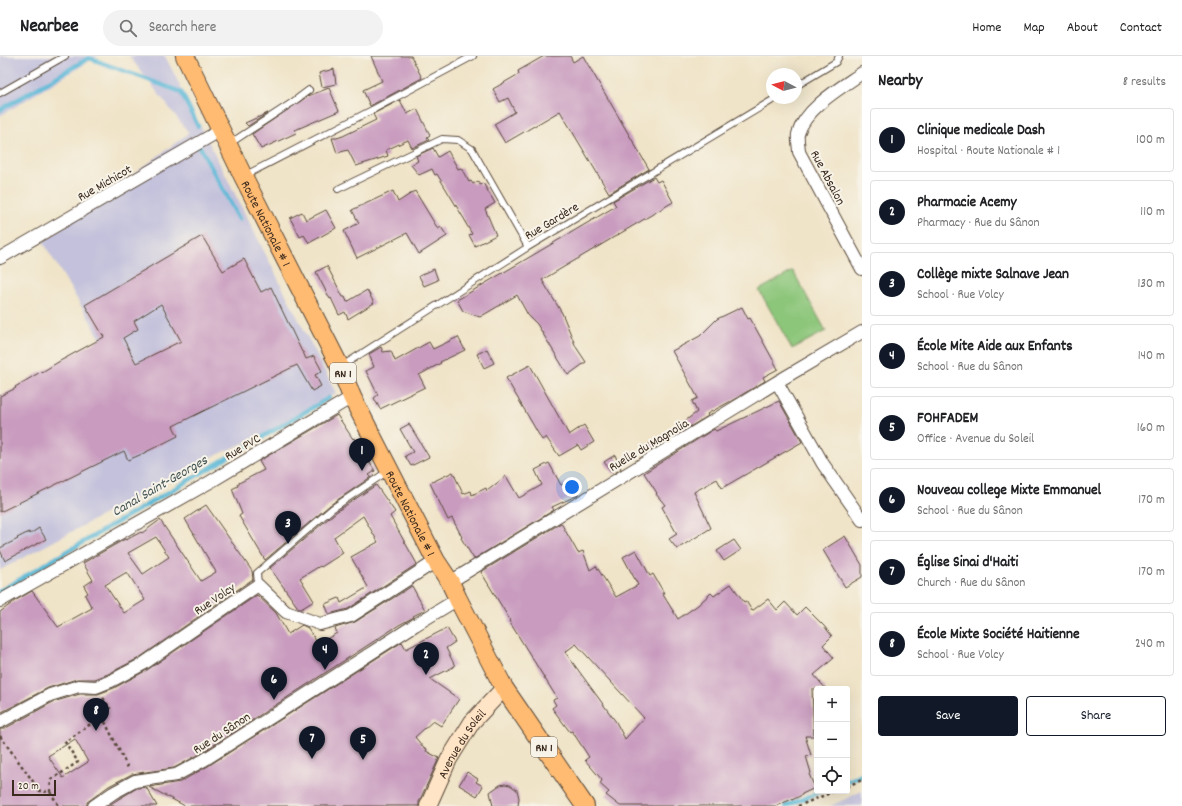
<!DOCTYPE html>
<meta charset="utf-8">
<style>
:root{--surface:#fff;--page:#f2f2f2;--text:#202124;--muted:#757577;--line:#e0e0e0;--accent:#111827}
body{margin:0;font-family:Dekko,sans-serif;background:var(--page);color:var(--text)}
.controls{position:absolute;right:12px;bottom:12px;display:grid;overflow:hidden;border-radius:4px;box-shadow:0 4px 16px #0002}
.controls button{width:36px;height:36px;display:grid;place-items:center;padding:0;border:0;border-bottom:1px solid var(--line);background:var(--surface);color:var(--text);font:20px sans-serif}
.compass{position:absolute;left:766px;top:12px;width:36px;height:36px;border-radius:50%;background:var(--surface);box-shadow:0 4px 16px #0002;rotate:277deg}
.scale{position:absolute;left:12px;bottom:10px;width:44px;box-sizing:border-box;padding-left:4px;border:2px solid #3b2a1e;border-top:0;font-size:11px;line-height:14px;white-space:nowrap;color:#3b2a1e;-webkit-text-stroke:3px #f7f3e8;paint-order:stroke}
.you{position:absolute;left:572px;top:431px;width:14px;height:14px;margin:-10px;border:3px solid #fff;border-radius:50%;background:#1a73e8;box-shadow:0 0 0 6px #1a73e833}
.badge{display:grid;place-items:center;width:26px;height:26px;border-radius:50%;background:var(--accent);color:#fff;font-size:13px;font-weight:700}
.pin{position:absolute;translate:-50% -33px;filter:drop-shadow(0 1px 2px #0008)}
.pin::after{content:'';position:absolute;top:21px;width:14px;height:12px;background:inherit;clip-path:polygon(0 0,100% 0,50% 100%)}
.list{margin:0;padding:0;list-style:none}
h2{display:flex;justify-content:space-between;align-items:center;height:52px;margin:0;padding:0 16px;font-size:17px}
h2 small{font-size:13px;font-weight:400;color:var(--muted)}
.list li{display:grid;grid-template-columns:26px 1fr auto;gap:12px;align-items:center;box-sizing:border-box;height:64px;margin:0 8px 8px;padding:0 8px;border:1px solid var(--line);border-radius:4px}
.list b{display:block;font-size:15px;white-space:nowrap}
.list p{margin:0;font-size:13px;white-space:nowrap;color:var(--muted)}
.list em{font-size:13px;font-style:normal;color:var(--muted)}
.actions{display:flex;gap:8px;padding:12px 16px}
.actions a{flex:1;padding:9px 0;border:1px solid var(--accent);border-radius:4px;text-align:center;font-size:14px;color:var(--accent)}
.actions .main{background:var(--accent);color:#fff}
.icon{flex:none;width:22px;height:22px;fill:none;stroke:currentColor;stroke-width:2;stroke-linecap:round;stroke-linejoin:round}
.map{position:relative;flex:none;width:862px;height:750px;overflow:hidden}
header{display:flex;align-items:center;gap:24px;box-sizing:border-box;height:56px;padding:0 20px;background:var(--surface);border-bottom:1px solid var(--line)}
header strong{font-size:19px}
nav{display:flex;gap:22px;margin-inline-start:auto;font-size:14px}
.search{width:280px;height:36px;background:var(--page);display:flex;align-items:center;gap:10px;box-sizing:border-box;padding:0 14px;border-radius:22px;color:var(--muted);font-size:15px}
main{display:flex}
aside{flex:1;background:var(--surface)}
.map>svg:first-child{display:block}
</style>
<header>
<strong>Nearbee</strong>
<div class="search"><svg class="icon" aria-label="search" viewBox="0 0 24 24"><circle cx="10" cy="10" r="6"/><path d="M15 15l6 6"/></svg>Search here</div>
<nav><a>Home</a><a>Map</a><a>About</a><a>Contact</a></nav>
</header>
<main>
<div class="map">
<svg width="862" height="750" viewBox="0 0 862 750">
<rect width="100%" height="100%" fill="#f7f3e8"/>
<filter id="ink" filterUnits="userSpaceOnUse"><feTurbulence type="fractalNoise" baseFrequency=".025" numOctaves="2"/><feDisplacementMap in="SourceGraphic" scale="8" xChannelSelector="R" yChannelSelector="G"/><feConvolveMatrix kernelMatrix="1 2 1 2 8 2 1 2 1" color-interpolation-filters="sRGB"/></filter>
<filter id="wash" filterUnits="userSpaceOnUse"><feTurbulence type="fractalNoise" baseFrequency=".012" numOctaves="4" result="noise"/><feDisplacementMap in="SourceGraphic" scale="16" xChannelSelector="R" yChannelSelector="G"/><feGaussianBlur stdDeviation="0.9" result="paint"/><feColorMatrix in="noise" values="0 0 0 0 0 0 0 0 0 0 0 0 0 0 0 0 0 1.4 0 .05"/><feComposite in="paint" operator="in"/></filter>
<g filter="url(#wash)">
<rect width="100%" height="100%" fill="#f0e4c8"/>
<path fill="#c3c1db" d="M0 0H98L0 60Z
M129 0H165L336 337 272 374 202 406 0 514V373L117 310 43 186 189 77Z
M862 735V750H830Z"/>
<path fill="#8cc67a" stroke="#64784c" d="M793 215 826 275 792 293 759 234Z"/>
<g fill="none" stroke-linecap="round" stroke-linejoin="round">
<path stroke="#58b8d7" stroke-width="4.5" d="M0 54 89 2 181 36 198 70
M199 89 239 163
M0 535 329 342
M847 725 862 719
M786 750 822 735"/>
</g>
<g id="blocks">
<path fill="#c99cbf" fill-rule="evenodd" d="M371 0H411L422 22 370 50 363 34 382 25Z
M544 0H570L573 6 583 0 649 113 609 137 560 55 505 87 494 68 515 56 508 42 500 46 493 33 519 18 518 15Z
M334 13 336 28 322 31 319 17Z
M329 32 339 55 295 74 296 77 261 93 252 78 308 40Z
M400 44 407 58 417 53 430 79 427 81 429 84 412 92 408 84 386 94 388 100 356 110 348 94 337 97 332 82H337L343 80 376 64 373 58Z
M268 57 248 70 245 67Z
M433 92 438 101 448 95 458 113 461 112 469 126 471 125 473 128 478 125 480 129 483 127 495 147 485 153 496 179 475 190 469 179 472 178 465 166H466L437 118 435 119 432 113 419 119 411 109 418 105 416 100Z
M654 121 657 126 661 124 673 146 542 224 562 257 576 291 586 306 568 319 537 268 528 259 517 239 480 261 463 255 457 244 616 150 613 145Z
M393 135 398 146 415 135 438 173 441 171 447 180 419 198 407 177 357 202 344 175 359 167 352 154Z
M326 154 336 172 309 187 304 179 300 181 290 162 302 156 306 164Z
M202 180 223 215 244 203 261 236 271 231 302 296H303L306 303 314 300 322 315 315 319 321 330 312 335 297 309 173 370 178 380 142 398 128 404 124 395 0 456V340L16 332 15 331 42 315V316L60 305 104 281 85 249ZM161 248 181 285 136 307 123 282 138 273 134 265Z
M327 210 343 241H345L347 246 367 234 374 247 348 263 345 256 339 259 331 242 330 243 316 216Z
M434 213 438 224 424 230 419 220Z
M742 251 748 263 750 262 778 313 763 321 765 325 733 344 707 358 708 360 645 398 642 392 678 372 677 371 697 356 692 345 698 342 672 295 700 280 717 263Z
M458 281 465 294 440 306 441 307 419 319 425 331 380 353 374 342 378 339 366 315 374 311 369 298 381 291 383 296 391 295 395 305 429 286 433 293Z
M487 293 494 307 484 312 477 298Z
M530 309 569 379 584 369 594 386 581 394 578 389 559 400 546 381 542 384 506 322Z
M779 345 802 386 722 432 717 423 694 436 711 472 677 493 669 483 677 478 662 451 665 449 656 438 657 437 644 417 714 373 716 375Z
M337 359 353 383 354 382 375 415 369 419 371 421 330 449 265 504 239 460 242 458 232 433 238 430 237 428 264 414 259 405Z
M409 368 429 401 411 410 405 400 413 396 400 373Z
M615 399 621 413 613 418 604 406Z
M549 407 561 429 572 424 578 439 552 451 554 454 474 503 461 482 462 481 452 462 448 464 430 427 453 416 463 438 471 435 472 439 486 432 487 435 506 420 519 442 542 429 535 414Z
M376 429 395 456 390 460 417 508 348 553 329 558 325 548 339 542 341 547 368 531 351 501 378 486 363 460 334 481 343 497 321 511 320 510 300 522 314 545 301 553H299L270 512 336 456Z
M206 449 252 515 253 523 139 602 108 618 95 623H77L48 632 0 657V556L16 544 32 535 58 571 92 552 85 539 88 537 84 530 93 524 83 507 125 483 126 484 141 476 142 477 160 464 201 525 216 516 185 463ZM156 481 169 501 143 518 128 497ZM127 516 145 544 124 557 105 529Z
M561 467 578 497 583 495 590 514 596 510 616 541 638 529 623 501 636 494 650 520 653 518 664 537H662L678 563 698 549 711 537 714 540 731 528 744 546 746 545 752 555 768 543 777 554 785 546 797 559 805 551 824 570 832 580 823 589 834 602 814 619 826 633H812L814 680H805L811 699 806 700 811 717 809 718 815 732 802 738V739L792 744V743L776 750H620L606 739 609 736 600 728 602 724 585 704 589 701 572 675 570 676 552 652 556 649 553 644 557 642 509 565 510 564 481 516ZM576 588 644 662 625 683 616 666 565 596Z
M39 472 46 483 5 505 0 494V492L18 483 17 482 29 476 30 478Z
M845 480 862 509V521L845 531 823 494Z
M734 484 741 494 724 505 717 495Z
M412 530 425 554 413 560 414 561 399 569 200 698 174 712 132 718 109 730 90 744 87 746V750H0V673H4L53 646 80 638H98L114 632 147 614 257 539 276 557 288 578 302 569 308 572 318 588 337 577 335 572 355 566ZM75 683 88 706 63 722 48 700Z
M447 572 455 586 446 592 455 610 430 623 459 643 441 670 433 665 415 681 423 691 427 693 426 695 439 702 419 746V750H185L149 731 180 726 208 710 402 586 406 593Z
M467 716 478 723 476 726 483 730 477 740 459 729Z
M505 728 510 729 517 734 519 742 518 750H493L490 736 500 729Z
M146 731 157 750H107L137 732Z"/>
</g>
</g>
<g filter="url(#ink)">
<use href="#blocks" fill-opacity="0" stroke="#564638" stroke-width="1"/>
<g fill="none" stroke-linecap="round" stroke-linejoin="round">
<g stroke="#564638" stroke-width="8">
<path id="lane" d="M796 30 836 6 839 0
M0 37 65 0
M229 88 293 46 309 34
M244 120 374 53 473 0
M338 133 442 83 458 84 472 93 528 191
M342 310 528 191 776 42
M258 529 257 517 333 452 388 415"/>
</g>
<g stroke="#564638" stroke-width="14">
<path id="street" d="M862 17C842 31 805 52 798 78 797 83 799 90 799 96L862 213
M0 202 221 74
M777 326 823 408 862 464
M450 526 777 326 862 276
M0 545 210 426 352 341
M0 666 50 639 79 630 96 631 111 625 143 608 258 529 286 556 320 568 351 560 436 505
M94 750 113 737 135 725 176 719 204 704 415 569 458 543"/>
</g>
<g stroke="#564638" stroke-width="18">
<g id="secondary">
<path id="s1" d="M428 750 449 703 472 666 504 632"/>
</g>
</g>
<g stroke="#564638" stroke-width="20">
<g id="primary">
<path id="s2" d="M185 0 243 120 340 311 352 341 436 505 450 526 458 543 504 632 585 750"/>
</g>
</g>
<path stroke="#564638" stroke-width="2.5" stroke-dasharray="3 3" stroke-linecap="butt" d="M103 642 110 652 102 660 129 714
M0 680 40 735 50 736 59 750
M847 730 862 724
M50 736 51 724 78 706 65 686 102 660
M798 750 835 735"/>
<use href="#lane" stroke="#fff" stroke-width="6"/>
<use href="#street" stroke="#fff" stroke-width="12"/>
<use href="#secondary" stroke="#ffe4c6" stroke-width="16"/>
<use href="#primary" stroke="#ffbb71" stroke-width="18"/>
</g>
</g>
<g text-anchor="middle" stroke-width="4" stroke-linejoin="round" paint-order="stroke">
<g fill="#f7f3e8" stroke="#73665b" stroke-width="1">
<rect x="330" y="307" width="26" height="20" rx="3"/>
<rect x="531" y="681" width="26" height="20" rx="3"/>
</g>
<g font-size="12" font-weight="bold" fill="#3b2a1e">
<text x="343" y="321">RN 1</text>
<text x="544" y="695">RN 1</text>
</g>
<g font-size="13" fill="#3b2a1e" stroke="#f7f3e8">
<text transform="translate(829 121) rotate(62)" y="5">Rue Absalon</text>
<text transform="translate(104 126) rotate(-30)" y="5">Rue Michicot</text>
<text transform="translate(551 164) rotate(-31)" y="5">Rue Gardère</text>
<text dy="5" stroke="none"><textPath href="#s2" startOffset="186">Route Nationale # 1</textPath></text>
<text transform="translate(648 388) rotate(-31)" y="5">Ruelle du Magnolia</text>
<text transform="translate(242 390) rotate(-31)" y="5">Rue PVC</text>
<text dy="5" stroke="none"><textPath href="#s2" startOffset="510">Route Nationale # 1</textPath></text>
<text transform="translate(214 542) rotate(-34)" y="5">Rue Volcy</text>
<text transform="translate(221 676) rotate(-33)" y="5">Rue du Sânon</text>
<text dy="5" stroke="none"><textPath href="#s1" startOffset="71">Avenue du Soleil</textPath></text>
</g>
<g font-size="14" font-style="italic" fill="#445556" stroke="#f7f3e8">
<text transform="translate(159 429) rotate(-30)" y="5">Canal Saint-Georges</text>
</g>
</g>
</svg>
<div class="controls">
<button>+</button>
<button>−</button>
<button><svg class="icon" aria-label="locate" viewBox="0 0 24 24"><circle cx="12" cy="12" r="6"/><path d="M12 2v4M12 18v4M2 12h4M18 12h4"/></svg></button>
</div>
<svg class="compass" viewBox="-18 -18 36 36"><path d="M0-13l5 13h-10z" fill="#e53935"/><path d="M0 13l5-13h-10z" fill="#757577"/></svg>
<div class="scale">20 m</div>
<div class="you"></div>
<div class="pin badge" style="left:362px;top:415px">1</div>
<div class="pin badge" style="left:426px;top:619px">2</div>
<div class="pin badge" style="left:288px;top:488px">3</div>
<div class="pin badge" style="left:325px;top:614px">4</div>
<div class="pin badge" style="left:363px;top:704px">5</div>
<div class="pin badge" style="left:274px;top:644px">6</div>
<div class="pin badge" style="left:312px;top:703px">7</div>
<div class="pin badge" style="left:96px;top:675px">8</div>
</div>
<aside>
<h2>Nearby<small>8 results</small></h2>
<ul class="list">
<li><span class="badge">1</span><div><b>Clinique medicale Dash</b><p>Hospital · Route Nationale # 1</p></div><em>100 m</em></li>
<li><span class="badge">2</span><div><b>Pharmacie Acemy</b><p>Pharmacy · Rue du Sânon</p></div><em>110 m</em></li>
<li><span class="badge">3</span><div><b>Collège mixte Salnave Jean</b><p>School · Rue Volcy</p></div><em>130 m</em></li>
<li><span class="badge">4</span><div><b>École Mite Aide aux Enfants</b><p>School · Rue du Sânon</p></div><em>140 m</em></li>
<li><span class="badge">5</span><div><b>FOHFADEM</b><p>Office · Avenue du Soleil</p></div><em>160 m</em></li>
<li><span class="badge">6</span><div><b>Nouveau college Mixte Emmanuel</b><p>School · Rue du Sânon</p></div><em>170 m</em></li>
<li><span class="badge">7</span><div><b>Église Sinai d'Haiti</b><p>Church · Rue du Sânon</p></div><em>170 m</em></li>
<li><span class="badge">8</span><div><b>École Mixte Société Haitienne</b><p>School · Rue Volcy</p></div><em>240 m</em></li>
</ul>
<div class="actions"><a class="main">Save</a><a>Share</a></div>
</aside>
</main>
